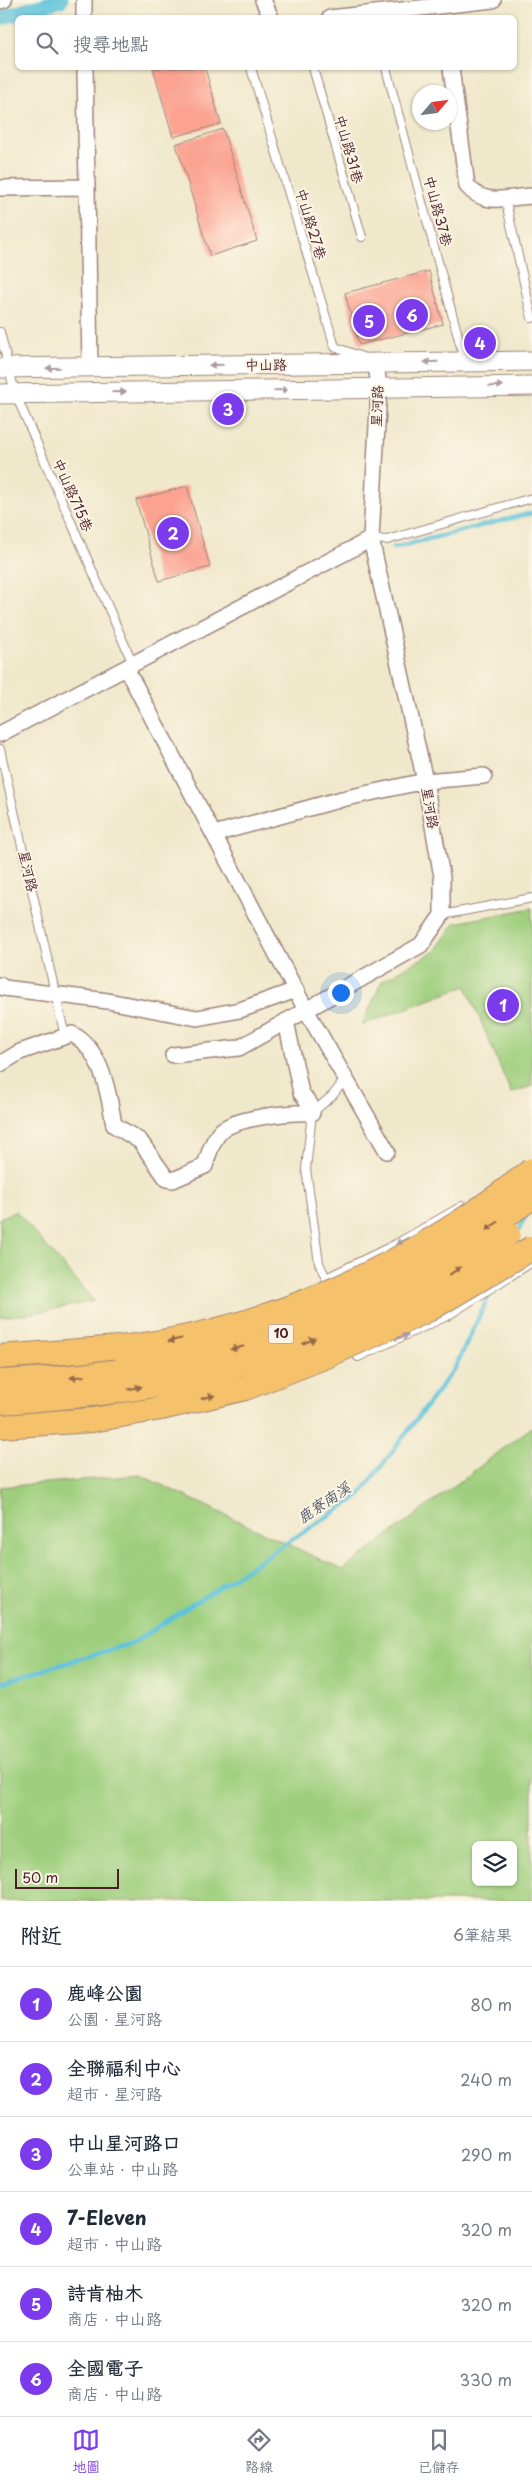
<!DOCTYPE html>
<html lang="zh-TW">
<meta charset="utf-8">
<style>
:root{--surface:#fff;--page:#f2f2f3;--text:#1f2937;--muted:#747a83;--line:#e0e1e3;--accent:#7c3aed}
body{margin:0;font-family:"Playpen Sans","LXGW WenKai TC",sans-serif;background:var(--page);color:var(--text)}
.controls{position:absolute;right:15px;bottom:15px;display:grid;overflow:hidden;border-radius:8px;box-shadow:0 1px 4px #0004}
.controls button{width:45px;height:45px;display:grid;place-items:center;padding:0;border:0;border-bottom:1px solid var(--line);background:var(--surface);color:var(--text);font:25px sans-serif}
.compass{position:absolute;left:412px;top:85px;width:45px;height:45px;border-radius:50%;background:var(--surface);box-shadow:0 1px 4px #0004;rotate:62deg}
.scale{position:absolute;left:15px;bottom:12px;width:104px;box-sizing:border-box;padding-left:5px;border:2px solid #4a1f2b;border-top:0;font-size:14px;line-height:18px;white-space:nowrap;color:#4a1f2b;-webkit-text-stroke:4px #fcf5e5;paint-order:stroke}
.you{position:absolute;left:340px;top:992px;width:18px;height:18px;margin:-12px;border:4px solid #fff;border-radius:50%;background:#1a73e8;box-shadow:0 0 0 8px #1a73e833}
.badge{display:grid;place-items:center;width:32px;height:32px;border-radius:50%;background:var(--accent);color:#fff;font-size:16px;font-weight:700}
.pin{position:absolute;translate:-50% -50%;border:2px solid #fff;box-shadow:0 1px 5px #0006}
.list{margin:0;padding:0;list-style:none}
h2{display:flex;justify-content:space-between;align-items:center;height:65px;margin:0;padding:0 20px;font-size:21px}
h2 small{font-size:16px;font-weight:400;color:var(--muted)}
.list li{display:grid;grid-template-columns:32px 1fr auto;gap:15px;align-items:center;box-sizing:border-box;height:75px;padding:0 20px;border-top:1px solid var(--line)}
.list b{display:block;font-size:19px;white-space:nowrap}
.list p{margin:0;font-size:16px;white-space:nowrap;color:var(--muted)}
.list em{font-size:16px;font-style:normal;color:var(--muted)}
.icon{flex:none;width:28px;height:28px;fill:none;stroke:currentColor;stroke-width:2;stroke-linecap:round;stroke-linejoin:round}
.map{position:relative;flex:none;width:532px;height:1901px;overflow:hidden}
.search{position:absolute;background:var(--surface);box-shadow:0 1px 4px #0004;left:15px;right:15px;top:15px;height:55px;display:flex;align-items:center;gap:12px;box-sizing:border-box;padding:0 18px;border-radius:8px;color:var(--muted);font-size:19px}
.sheet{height:515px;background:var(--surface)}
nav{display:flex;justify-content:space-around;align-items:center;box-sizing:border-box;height:70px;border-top:1px solid var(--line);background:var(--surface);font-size:14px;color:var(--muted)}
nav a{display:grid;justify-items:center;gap:2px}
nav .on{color:var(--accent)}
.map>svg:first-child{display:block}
</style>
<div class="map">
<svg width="532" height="1901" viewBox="0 0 532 1901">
<rect width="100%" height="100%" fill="#fcf5e5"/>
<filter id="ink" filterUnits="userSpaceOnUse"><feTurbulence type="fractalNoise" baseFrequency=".02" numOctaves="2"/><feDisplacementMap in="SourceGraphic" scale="10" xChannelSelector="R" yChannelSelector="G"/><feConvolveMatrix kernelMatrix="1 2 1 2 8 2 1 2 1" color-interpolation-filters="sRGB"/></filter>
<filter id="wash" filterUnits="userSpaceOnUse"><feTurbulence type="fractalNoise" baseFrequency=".0096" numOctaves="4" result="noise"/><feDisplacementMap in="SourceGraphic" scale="20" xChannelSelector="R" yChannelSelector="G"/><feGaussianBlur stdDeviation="1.12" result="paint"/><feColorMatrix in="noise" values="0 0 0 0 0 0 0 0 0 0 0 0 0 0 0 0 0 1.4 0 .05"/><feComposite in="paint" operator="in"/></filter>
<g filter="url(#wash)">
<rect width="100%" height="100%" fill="#f0e8cb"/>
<path fill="#9fcf7e" stroke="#747754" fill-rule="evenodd" d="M532 908V1086L511 1093 466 986 362 1025 382 981 435 951 455 923Z
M16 1211 94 1301 34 1313 0 1317V1218Z
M532 1427V1901H0V1487L140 1475 343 1570ZM476 1845H513V1882H476Z"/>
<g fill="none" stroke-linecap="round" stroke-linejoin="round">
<path stroke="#5dc2db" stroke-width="4.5" d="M393 548 532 513
M517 1234 528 1211
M0 1683 133 1643 359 1496 455 1368 492 1289"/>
<path stroke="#5dc2db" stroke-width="15" d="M0 18 61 0"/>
</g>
<g id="blocks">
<path fill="#fba291" d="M153 68H205L221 124 173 137Z
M223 129 257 241 210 256 176 144Z
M429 271 443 324 359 345 345 293Z
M187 486 210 567 159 581 136 500Z"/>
</g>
</g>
<g filter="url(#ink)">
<use href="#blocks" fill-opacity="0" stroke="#9d847b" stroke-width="1"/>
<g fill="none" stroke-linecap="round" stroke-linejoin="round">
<g stroke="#9d847b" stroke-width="10">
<path id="service" d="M251 68 335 347 362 357
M313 68 362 237
M386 68 465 362
M505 198 532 318
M0 332 15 393 133 664
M371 539 387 540 532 498
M0 749 64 1032 69 1033
M442 915 532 898
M326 1278 396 1244 462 1206
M331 1289 319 1263 306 1169 312 1113 333 1095 346 1078
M354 1346 358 1357 447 1316 532 1262"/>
</g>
<g stroke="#9d847b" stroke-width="18">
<path id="minor" d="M84 0V18
M263 0 271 18
M0 1 4 0
M330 18 493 0
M85 68 90 367
M451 68 467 186C485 207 507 197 532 196
M0 188 87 187
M126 668 306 1010 387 1151
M0 734 371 539
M214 834 342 799 425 781 484 776
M0 985 4 988 108 1001 197 1018 240 1010 296 990
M173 1055 239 1048 421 945 442 915V877L425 781 371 539 379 388 376 363
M0 1064 20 1052 72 1034C102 1049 109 1095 114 1125L140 1141 167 1179 173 1180 205 1166C208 1155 213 1139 221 1131 236 1117 293 1112 312 1113L310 1104 301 1093 286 1021"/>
</g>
<g stroke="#9d847b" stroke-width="21">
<path id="tertiary" d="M0 368 532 361
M0 394 532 386"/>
</g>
<g stroke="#9d847b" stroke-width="26">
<path id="primary" d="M0 1357 119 1348
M0 1426 92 1420 161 1408"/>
</g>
<use href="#service" stroke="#fff" stroke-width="8"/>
<use href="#minor" stroke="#fff" stroke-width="15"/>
<use href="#tertiary" stroke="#fff" stroke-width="19"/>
<use href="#primary" stroke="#f5c16b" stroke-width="24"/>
<g stroke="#9d847b" stroke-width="26" stroke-linecap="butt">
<path id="primary-bridge" d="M119 1348C269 1332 414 1264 532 1170
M0 1382C72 1379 144 1370 214 1353 231 1349 249 1347 266 1341 362 1307 450 1256 532 1197
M0 1402C65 1397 132 1392 196 1376 283 1355 370 1320 449 1275 469 1264 489 1248 508 1234
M161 1408 245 1388 324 1357 428 1310 532 1248"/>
</g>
<use href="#primary-bridge" stroke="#f5c16b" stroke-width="24"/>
</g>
<defs><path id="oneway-solid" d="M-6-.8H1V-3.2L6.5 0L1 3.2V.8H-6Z" transform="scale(1.25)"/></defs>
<g fill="#ae9aa0">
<use href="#oneway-solid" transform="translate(431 362) rotate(179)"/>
<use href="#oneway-solid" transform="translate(216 365) rotate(179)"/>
<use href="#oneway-solid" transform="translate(53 368) rotate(179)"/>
<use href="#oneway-solid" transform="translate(496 386) rotate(-1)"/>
<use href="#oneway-solid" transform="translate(281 390) rotate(-1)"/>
<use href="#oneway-solid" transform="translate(119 392) rotate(-1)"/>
<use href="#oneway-solid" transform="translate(402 1241) rotate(151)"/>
<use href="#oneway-solid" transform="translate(402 1337) rotate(-24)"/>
</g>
<g fill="#976848">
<use href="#oneway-solid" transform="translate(492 1226) rotate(146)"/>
<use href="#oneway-solid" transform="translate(455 1271) rotate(-34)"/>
<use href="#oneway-solid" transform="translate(175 1340) rotate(167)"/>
<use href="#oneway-solid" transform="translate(309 1341) rotate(-24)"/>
<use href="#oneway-solid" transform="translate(237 1348) rotate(167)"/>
<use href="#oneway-solid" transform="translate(77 1377) rotate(173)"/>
<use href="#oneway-solid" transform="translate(135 1388) rotate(-11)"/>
<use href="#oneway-solid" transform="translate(208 1397) rotate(-13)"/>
</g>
</g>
<g text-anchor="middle" stroke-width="4" stroke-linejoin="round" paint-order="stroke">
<rect fill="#fcf5e5" stroke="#7f5f63" stroke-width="1" x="268.5" y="1324.5" width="25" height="19" rx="4"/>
<g font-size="12" font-weight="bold" fill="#4a1f2b">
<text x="281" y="1338">10</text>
</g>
<g font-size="14" fill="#4a1f2b" stroke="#fcf5e5">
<text transform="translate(349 149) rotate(74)" y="5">中山路31巷</text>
<text transform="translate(438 211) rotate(75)" y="5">中山路37巷</text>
<text transform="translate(311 224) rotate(73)" y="5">中山路27巷</text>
<text transform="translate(266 365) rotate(-1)" y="5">中山路</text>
<text transform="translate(377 406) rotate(-88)" y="5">星河路</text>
<text transform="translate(73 495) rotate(66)" y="5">中山路715巷</text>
<text transform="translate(430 808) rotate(80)" y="5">星河路</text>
<text transform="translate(28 871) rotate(77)" y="5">星河路</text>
</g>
<g font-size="15" font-style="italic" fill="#515869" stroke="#fcf5e5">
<text transform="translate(324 1503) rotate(-34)" y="5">鹿寮南溪</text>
</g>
</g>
</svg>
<div class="controls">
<button><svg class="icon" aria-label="layers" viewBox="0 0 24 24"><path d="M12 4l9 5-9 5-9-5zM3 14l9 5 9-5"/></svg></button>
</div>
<svg class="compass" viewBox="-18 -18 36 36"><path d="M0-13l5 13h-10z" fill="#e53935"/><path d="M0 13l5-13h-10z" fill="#747a83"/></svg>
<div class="scale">50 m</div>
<div class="you"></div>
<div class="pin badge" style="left:503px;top:1005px">1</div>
<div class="pin badge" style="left:173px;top:533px">2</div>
<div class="pin badge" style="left:228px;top:409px">3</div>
<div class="pin badge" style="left:480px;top:343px">4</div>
<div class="pin badge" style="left:369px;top:321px">5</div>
<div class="pin badge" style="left:412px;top:315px">6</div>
<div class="search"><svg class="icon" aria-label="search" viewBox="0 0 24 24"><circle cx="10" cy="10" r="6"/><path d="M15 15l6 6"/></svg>搜尋地點</div>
</div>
<section class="sheet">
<h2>附近<small>6筆結果</small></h2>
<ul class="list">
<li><span class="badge">1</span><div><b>鹿峰公園</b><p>公園 · 星河路</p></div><em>80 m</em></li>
<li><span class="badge">2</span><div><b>全聯福利中心</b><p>超市 · 星河路</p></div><em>240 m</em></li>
<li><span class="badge">3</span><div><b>中山星河路口</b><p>公車站 · 中山路</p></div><em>290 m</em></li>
<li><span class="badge">4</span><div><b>7-Eleven</b><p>超市 · 中山路</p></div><em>320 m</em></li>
<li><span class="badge">5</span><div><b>詩肯柚木</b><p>商店 · 中山路</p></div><em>320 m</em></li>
<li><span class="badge">6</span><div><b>全國電子</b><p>商店 · 中山路</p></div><em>330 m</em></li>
</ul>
</section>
<nav>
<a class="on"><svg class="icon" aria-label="map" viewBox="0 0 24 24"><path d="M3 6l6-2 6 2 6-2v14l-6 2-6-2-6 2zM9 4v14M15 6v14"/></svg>地圖</a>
<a><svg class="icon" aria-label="directions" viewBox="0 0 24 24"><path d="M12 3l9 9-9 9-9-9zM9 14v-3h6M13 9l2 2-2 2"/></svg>路線</a>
<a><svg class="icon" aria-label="saved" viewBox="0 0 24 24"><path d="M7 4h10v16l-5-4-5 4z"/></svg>已儲存</a>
</nav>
